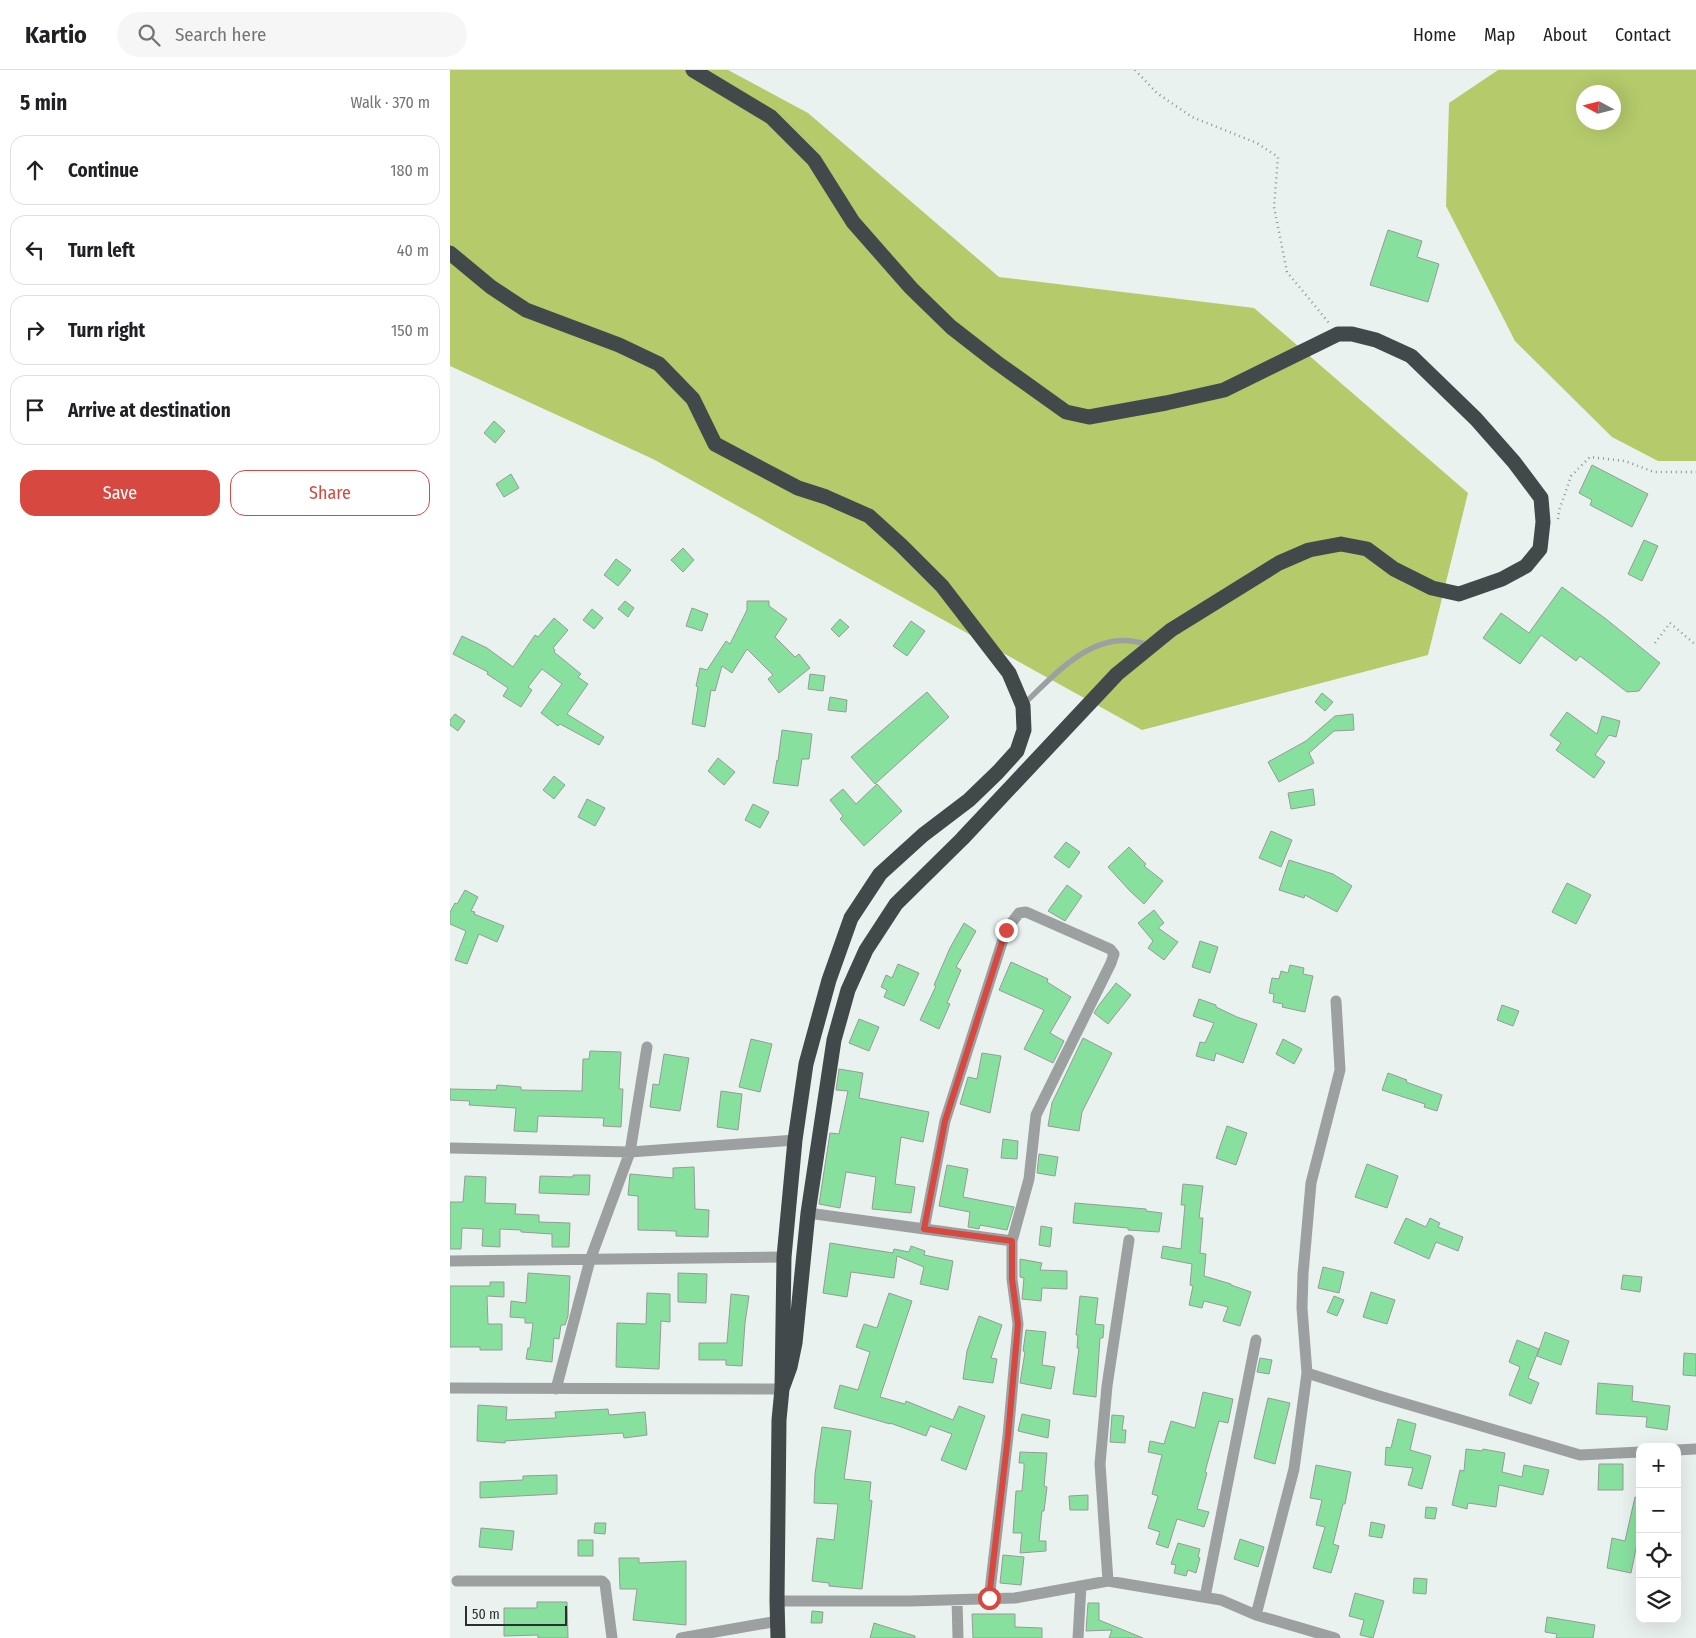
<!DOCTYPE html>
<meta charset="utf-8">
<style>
:root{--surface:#fff;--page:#f6f6f6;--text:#202124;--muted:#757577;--line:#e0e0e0;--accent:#d64840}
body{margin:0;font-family:"Fira Sans Condensed",sans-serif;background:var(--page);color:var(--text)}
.controls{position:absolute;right:15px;bottom:15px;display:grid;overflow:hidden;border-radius:10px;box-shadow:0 5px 20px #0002}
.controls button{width:45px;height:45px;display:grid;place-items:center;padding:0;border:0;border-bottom:1px solid var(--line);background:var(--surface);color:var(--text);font:25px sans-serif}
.compass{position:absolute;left:1126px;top:15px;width:45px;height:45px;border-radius:50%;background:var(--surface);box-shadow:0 5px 20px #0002;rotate:277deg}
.scale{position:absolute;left:15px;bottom:12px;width:102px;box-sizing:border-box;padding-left:5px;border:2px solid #2c2f2e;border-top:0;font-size:14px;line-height:18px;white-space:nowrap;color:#2c2f2e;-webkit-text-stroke:4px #eaf2f0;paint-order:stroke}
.stop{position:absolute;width:15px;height:15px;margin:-11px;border:4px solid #d64840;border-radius:50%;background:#fff}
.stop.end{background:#d64840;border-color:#fff;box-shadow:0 1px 5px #0008}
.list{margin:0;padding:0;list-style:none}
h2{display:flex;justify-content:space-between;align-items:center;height:65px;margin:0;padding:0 20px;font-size:21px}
h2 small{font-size:16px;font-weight:400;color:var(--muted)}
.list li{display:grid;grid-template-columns:32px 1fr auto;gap:15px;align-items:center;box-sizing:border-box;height:70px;margin:0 10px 10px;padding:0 10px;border:1px solid var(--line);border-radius:15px}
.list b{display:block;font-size:19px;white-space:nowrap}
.list em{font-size:16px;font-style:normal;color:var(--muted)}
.actions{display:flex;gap:10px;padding:15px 20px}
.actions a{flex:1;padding:11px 0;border:1px solid var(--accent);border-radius:15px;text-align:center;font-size:18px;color:var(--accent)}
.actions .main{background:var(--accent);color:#fff}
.icon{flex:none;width:28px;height:28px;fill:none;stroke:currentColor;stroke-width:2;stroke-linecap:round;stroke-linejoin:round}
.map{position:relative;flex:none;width:1246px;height:1568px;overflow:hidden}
header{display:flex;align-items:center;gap:30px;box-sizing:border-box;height:70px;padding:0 25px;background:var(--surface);border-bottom:1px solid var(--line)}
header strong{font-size:24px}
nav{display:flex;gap:28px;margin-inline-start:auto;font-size:18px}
.search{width:350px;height:45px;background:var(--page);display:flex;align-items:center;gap:12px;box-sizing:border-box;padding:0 18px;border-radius:28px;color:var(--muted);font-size:19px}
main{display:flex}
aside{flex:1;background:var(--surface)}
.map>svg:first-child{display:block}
</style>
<header>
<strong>Kartio</strong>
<div class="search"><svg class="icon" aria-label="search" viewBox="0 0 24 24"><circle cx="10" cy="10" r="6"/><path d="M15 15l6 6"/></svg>Search here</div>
<nav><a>Home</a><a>Map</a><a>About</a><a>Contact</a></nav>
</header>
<main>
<aside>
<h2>5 min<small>Walk · 370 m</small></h2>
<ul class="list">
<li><svg class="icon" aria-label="ahead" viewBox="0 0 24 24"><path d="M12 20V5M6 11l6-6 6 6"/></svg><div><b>Continue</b></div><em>180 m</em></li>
<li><svg class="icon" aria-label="left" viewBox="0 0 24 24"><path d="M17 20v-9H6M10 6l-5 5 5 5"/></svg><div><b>Turn left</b></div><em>40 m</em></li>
<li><svg class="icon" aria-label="right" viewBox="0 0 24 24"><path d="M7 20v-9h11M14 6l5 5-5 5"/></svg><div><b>Turn right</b></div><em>150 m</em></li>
<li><svg class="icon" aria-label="arrive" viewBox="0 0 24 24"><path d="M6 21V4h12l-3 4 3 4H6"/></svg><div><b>Arrive at destination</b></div></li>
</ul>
<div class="actions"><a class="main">Save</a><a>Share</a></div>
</aside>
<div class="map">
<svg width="1246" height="1568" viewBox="0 0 1246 1568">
<rect width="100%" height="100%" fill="#eaf2f0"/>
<path fill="#b4ca6b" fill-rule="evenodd" d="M0 0H278L358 43 549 207 804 238 1018 423 978 585 692 660 203 389 0 296Z
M1048 0H1246V391H1208L1162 367 1065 271 996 136 999 33ZM1134 22H1164V52H1134Z"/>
<path fill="#88e09f" stroke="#969b97" d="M938 160 972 171 967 187 989 194 978 232 920 215Z
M44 351 55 361 45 373 34 363Z
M1142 395 1198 424 1182 457 1140 435 1142 430 1129 423Z
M61 404 69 418 54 427 46 414Z
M1194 470 1208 476 1192 511 1178 504Z
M233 478 244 490 233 502 221 490Z
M166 489 181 500 168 516 154 505Z
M1112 517 1156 549 1210 593 1189 621 1177 622 1130 586 1126 591 1091 565 1070 594 1033 568 1051 543 1079 563Z
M175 531 184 538 178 547 168 539Z
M297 531H319V536L337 549 325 567 345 587 349 584 360 598 329 623 318 609 323 605 297 579 282 603 272 596 265 621 261 620 255 657 242 654 248 617 246 616 250 598 257 600 276 571 280 574 297 540Z
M242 538 258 544 252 561 236 556Z
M142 539 153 548 144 559 133 550Z
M104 548 118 560 103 578 105 580 104 582 131 604 128 607 138 614 117 644 154 667 149 675 110 654 108 656 91 643 112 614 92 599 78 617 82 620 71 637 53 626 58 618 37 604 38 602 3 584 12 566 37 578 63 597 85 565 88 567Z
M390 549 399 557 389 567 381 559Z
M461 551 475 561 457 586 443 576Z
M360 604 375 606 373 621 358 619Z
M477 622 499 647 425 714 401 687Z
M872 623 883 632 875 641 865 632Z
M380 627 397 630 396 642 378 640Z
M1117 642 1147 664 1152 646 1170 651 1166 667 1159 665 1145 685 1155 692 1144 708 1106 680 1111 673 1100 665Z
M5 644 15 651 8 661 0 655V650Z
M903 644 904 660 884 661 859 683 864 693 829 712 818 692 856 671 885 646Z
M332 660 362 664 359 689H352L348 716 323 713 327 690 328 691Z
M268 688 285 702 274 715 258 701Z
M104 706 115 715 104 729 93 720Z
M427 714 452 741 414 776 390 749 393 746 380 730 393 719 406 734Z
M863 719 865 735 841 739 838 723Z
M137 729 155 738 145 756 128 747Z
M303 734 319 742 310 758 295 750Z
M821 761 842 770 831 797 809 788Z
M616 772 630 782 619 798 604 787Z
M679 777 696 794 694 796 713 811 694 834 680 821 658 797Z
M839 790 883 804 902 816 887 842 855 825 854 828 829 820Z
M1117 813 1141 825 1126 854 1102 842Z
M617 815 632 826 615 851 598 841Z
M15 820 28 827 21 841 25 842 24 844 54 856 47 872 29 864 17 894 5 890 16 861 0 854V842L5 833 7 834Z
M704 840 714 853 708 858 728 872 714 890 698 878 703 871 688 853Z
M514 853 526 861 506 897 511 900 497 933 500 934 489 959 470 950 486 916 484 915 500 878Z
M750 871 768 877 760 903 742 897Z
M561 892 598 909 597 912 621 927 600 963 614 971 603 993 574 979 594 940 549 920Z
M448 894 469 903 454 936 434 927 437 920 431 917 436 905 442 908Z
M840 895 854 898 853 904 863 906 855 942 832 937 833 934 823 932 824 924 819 923 822 908 829 909 831 901 838 903Z
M666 913 681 925 658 954 644 943 649 935Z
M749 929 766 935V937L787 947 807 954 793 993 766 983 764 991 746 986 750 972 755 973 764 953 743 946Z
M1052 935 1069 941 1063 956 1047 950Z
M409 949 429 957 419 981 399 973Z
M633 968 662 983 632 1042 629 1061 598 1056 602 1033Z
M301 969 322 974 310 1022 289 1017Z
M833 969 852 979 844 994 826 984Z
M140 981 171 982 169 1019H173L171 1057 153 1056 154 1048 88 1046 87 1062 64 1061 66 1038 19 1035 20 1031 0 1030V1019L46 1020 47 1015 71 1017V1020L132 1021 133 989H139Z
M532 983 551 986 540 1043 510 1034 518 1007 527 1009Z
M214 984 239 988 230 1041 200 1037 203 1014 209 1015Z
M389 999 413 1003 409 1028 479 1042 473 1072 451 1067 445 1114 465 1117 461 1143 422 1139 426 1107 396 1102 390 1138 369 1134 380 1063 389 1064 398 1021 386 1020Z
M938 1003 957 1010 956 1012 992 1025 987 1041 974 1037 975 1034 932 1020Z
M271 1021 292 1024 288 1060 267 1057Z
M777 1056 797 1063 786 1095 766 1088Z
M553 1069 568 1071 567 1089 551 1088Z
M589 1084 608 1087 605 1106 587 1103Z
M917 1094 948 1106 937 1138 905 1127Z
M497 1095 518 1099 513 1127 564 1137 557 1160 530 1155 529 1159 518 1157 520 1142 489 1136Z
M244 1097 245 1139 259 1140 258 1167 226 1166V1161L188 1160V1126L178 1125 180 1104 223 1108V1098Z
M123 1105H140L139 1125 89 1123 90 1106 123 1107Z
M15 1106 36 1107 35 1133 66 1134 65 1144 89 1145V1152L120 1153 119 1177H102V1164L71 1162V1160L50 1159V1177L32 1176 33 1159 12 1158 11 1179H0V1132H13Z
M733 1114 753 1116 749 1148H753L750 1183 756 1184 754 1206 781 1214V1215L801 1222 790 1256 773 1251 778 1237 754 1231 752 1238 739 1235 743 1216 740 1215 742 1194 711 1188 713 1176 731 1179 735 1135H731Z
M625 1133 696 1139V1141L712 1143 709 1162 678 1160V1158L623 1153Z
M956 1148 976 1157 980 1148 990 1153 988 1157 1013 1167 1008 1181 986 1172 979 1189 944 1173Z
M591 1156 602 1158 600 1177 589 1175Z
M380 1173 443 1183 444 1179 459 1182 461 1176 475 1181 474 1185 503 1191 498 1220 470 1214 474 1197 447 1186 444 1208 401 1202 397 1227 373 1223Z
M570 1189 592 1193 590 1200 617 1201V1219L592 1218 591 1231 572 1229 574 1208 570 1207Z
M873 1197 894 1202 889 1223 868 1218Z
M78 1203 120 1206 118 1246 115 1255H111L109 1269 104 1268 102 1292 76 1289 78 1278H80L83 1253H75V1248L60 1247 61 1231 76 1233Z
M228 1203 257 1204 256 1233 228 1232Z
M1173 1205 1192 1207 1190 1222 1171 1219Z
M40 1212H54V1227L37 1226 38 1254H52V1280H30V1277H0V1216H40Z
M921 1222 945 1230 937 1254 913 1247Z
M197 1223 220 1224V1252L211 1251 209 1299 166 1297 167 1253 196 1254Z
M439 1223 462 1231 430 1327 455 1334 456 1331 503 1350 509 1336 535 1346 516 1400 491 1390 502 1364 480 1356 476 1366 440 1353V1354L384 1338 390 1315 408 1320 420 1282 406 1277 414 1254 427 1258Z
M281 1224 299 1226 295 1253 292 1296 276 1295V1290H249V1273H277Z
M630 1226 648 1228 645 1254 654 1255 653 1268H650L646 1327 623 1324 629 1278H627L628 1265H626Z
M884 1226 894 1230 887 1246 877 1242Z
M529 1246 552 1255 541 1288 547 1289 543 1313 513 1309 517 1281Z
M576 1260 596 1262 592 1295 605 1297 601 1319 570 1313 575 1282 573 1281Z
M1095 1262 1119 1271 1111 1295 1087 1286Z
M1067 1270 1089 1279 1078 1308 1089 1313 1081 1334 1059 1325 1070 1297 1059 1292Z
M1234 1283 1246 1284V1306L1233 1305Z
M810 1288 822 1290 819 1304 807 1302Z
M1148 1313 1183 1316 1182 1331 1220 1336 1217 1360 1196 1357 1197 1347 1146 1344Z
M753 1322 783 1329 778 1353 769 1351 755 1402 757 1403 747 1439 759 1442 754 1457 727 1449 718 1478 706 1474 710 1462 698 1458 708 1426 702 1424 712 1385 698 1382 700 1371 714 1374 721 1351 745 1358Z
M818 1328 840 1333 825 1394 804 1388Z
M28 1335 57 1337 56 1350 106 1348 105 1342 158 1339 159 1345 195 1342 197 1365 174 1368 173 1363 55 1371V1373L27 1371Z
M572 1344 600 1350 598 1368 568 1361Z
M662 1345 674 1346 672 1360H676L675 1373 660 1372Z
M948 1349 966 1354 960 1380 981 1386 972 1419 958 1415 963 1398 935 1395 936 1377 941 1378Z
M372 1357 401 1361 394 1409 421 1412 419 1430 422 1431 412 1519 379 1516V1513L362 1511 367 1468 384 1470 388 1434 364 1433 365 1404Z
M1016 1379 1032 1381 1033 1379 1055 1383 1052 1402 1072 1407 1074 1395 1099 1400 1093 1425 1049 1415 1046 1437 1018 1433 1017 1439 1002 1435 1010 1400 1014 1401Z
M570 1382 597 1383 594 1416 597 1417 594 1441H592L589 1471H596V1481L570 1483 572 1463H563L566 1421H572L574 1399V1393H569Z
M1149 1394H1173V1420H1148Z
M866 1395 901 1402 895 1434H893L883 1474 889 1476 881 1503 863 1498 875 1457 866 1455 872 1430 860 1428Z
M107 1405V1424L30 1428V1412L73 1410V1406Z
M638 1425V1440H620L619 1426Z
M1185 1427 1190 1428V1469H1188L1181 1503 1157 1498 1162 1468 1175 1471Z
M976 1437 987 1438 985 1449 975 1448Z
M921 1452 935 1455 932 1468 919 1466Z
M145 1453H156L155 1464 144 1463Z
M31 1458 64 1461 62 1480 29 1477Z
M790 1469 814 1477 808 1497 784 1489Z
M128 1470H143V1486H128Z
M728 1473 750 1479 748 1487 750 1488 746 1503 738 1500 736 1506 724 1503 726 1495 721 1494Z
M553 1485 574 1487 571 1515 550 1513Z
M169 1488H189V1493L236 1491V1555L183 1550 187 1519H170Z
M964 1508 977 1509 976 1524 963 1523Z
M905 1523 934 1531 923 1568 910 1565 914 1550 899 1546Z
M87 1532H117L118 1568H88V1565L54 1566V1538H87Z
M638 1533H649V1550L693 1568H659L662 1560 636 1561Z
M362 1541 373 1542 372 1553H361Z
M522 1544H565V1557L592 1558V1568H523Z
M1097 1547 1145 1555 1143 1568H1106L1107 1564 1095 1562Z
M424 1553 465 1566V1568H420Z"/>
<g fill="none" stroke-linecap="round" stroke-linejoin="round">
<path stroke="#8e9392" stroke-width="2.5" stroke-dasharray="1 4" stroke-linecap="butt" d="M685 0 707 23 742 47 807 73 828 87 824 137 837 202 879 253
M1108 449 1109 441 1121 406 1140 387 1175 391 1204 402H1246
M1205 573 1220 553 1246 575"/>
<path stroke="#9da0a1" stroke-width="5.5" d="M574 634C599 610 630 575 666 571 677 569 689 572 700 575"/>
<path stroke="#9da0a1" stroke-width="11" d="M0 1078 180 1082 345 1070
M358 1143 562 1171V1209L568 1254 558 1366 539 1529
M474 1159 495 1051 556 860 569 843 576 842 660 879 664 884 661 893 586 1045 579 1109 562 1171
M0 1191 334 1187
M857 1303 926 1325 1130 1385 1190 1382
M0 1318 332 1319
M106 1319 140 1190 180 1082 197 977
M1227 1380 1246 1379
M7 1511H152L155 1514 162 1568
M658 1511 650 1394 657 1316 679 1170
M755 1527 806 1270
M507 1530 508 1568
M327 1531H460L565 1528 658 1511 771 1530 806 1545 885 1568
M806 1545 844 1399 857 1303 852 1238 853 1204 861 1113 890 1000 886 931
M231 1568 328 1551
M628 1568 631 1516"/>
<path stroke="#42494a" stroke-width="15" d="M243 0 321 47 364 90 403 152 461 218 501 257 546 292 616 342 639 347 716 333 774 320 888 264H902L926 270 961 286 1026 349 1064 392 1091 428 1093 452 1090 479 1076 496 1052 509 1009 524 982 518 944 499 917 479 891 474 859 480 829 493 721 560 667 604 512 769 446 834 416 880 398 920 384 970 358 1143 345 1273 340 1297 332 1319
M0 183 41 217 76 240 169 275 209 294 243 329 265 374 348 418 376 427 419 446 452 476 492 516 559 603 573 636 574 660 567 681 548 702 519 730 473 765 430 804 401 848 379 910 356 994 345 1070 334 1187 332 1319 329 1350 327 1531 328 1568"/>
</g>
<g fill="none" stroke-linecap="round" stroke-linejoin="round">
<path stroke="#d64840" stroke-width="6" d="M539 1528 558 1366 568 1254 562 1209V1171L474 1159 495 1051 556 860"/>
</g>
</svg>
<div class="controls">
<button>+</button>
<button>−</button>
<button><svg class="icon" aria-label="locate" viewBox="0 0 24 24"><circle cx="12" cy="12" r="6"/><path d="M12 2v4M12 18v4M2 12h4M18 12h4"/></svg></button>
<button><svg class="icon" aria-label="layers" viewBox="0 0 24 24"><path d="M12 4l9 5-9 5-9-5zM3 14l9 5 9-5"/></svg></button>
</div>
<svg class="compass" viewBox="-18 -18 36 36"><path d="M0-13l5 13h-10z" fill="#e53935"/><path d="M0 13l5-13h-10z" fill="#757577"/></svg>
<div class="scale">50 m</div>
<div class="stop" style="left:539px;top:1528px"></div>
<div class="stop end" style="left:556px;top:860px"></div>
</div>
</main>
